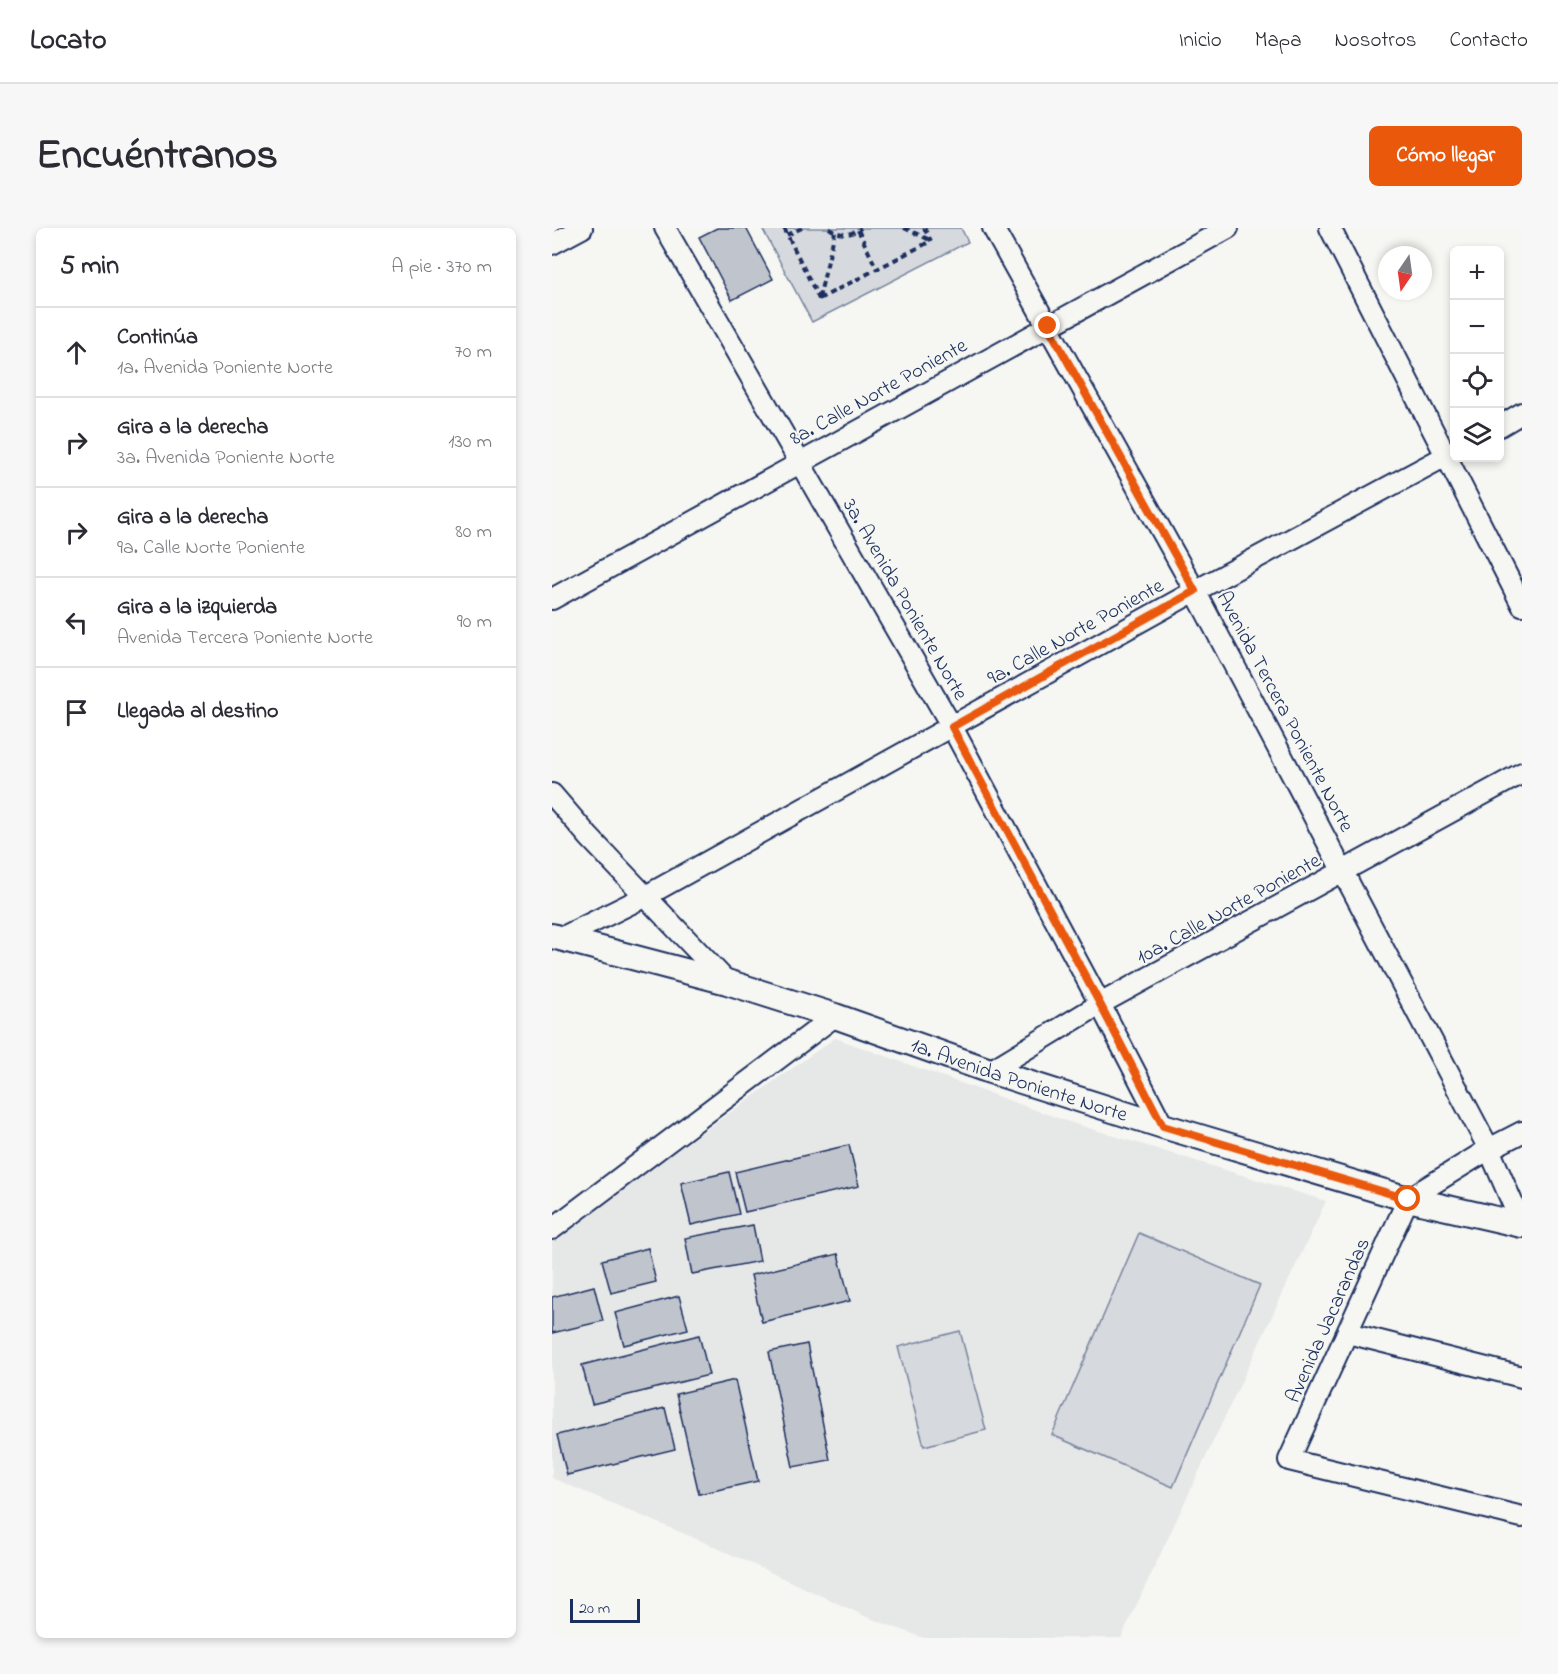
<!DOCTYPE html>
<html lang="es">
<meta charset="utf-8">
<style>
:root{--surface:#fff;--page:#f7f7f7;--text:#2b2b33;--muted:#7c7c81;--line:#e1e1e2;--accent:#ea580c}
body{margin:0;font-family:"Indie Flower",sans-serif;background:var(--page);color:var(--text)}
.controls{position:absolute;right:18px;top:18px;display:grid;overflow:hidden;border-radius:9px;box-shadow:0 3px 9px #0003}
.controls button{width:54px;height:54px;display:grid;place-items:center;padding:0;border:0;border-bottom:2px solid var(--line);background:var(--surface);color:var(--text);font:30px sans-serif}
.compass{position:absolute;left:826px;top:18px;width:54px;height:54px;border-radius:50%;background:var(--surface);box-shadow:0 3px 9px #0003;rotate:193deg}
.scale{position:absolute;left:18px;bottom:15px;width:70px;box-sizing:border-box;padding-left:6px;border:3px solid #1b2f5e;border-top:0;font-size:16px;line-height:21px;white-space:nowrap;color:#1b2f5e;-webkit-text-stroke:4px #f6f6f2;paint-order:stroke}
.stop{position:absolute;width:18px;height:18px;margin:-14px;border:4px solid #ea580c;border-radius:50%;background:#fff}
.stop.end{background:#ea580c;border-color:#fff;box-shadow:0 2px 6px #0008}
.list{margin:0;padding:0;list-style:none}
h2{display:flex;justify-content:space-between;align-items:center;height:78px;margin:0;padding:0 24px;font-size:26px}
h2 small{font-size:20px;font-weight:400;color:var(--muted)}
.list li{display:grid;grid-template-columns:39px 1fr auto;gap:18px;align-items:center;box-sizing:border-box;height:90px;padding:0 24px;border-top:2px solid var(--line)}
.list b{display:block;font-size:22px;white-space:nowrap}
.list p{margin:0;font-size:20px;white-space:nowrap;color:var(--muted)}
.list em{font-size:20px;font-style:normal;color:var(--muted)}
.icon{flex:none;width:33px;height:33px;fill:none;stroke:currentColor;stroke-width:2;stroke-linecap:round;stroke-linejoin:round}
.map{position:relative;flex:none;width:970px;height:1410px;overflow:hidden;border-radius:9px}
header{display:flex;align-items:center;gap:36px;box-sizing:border-box;height:84px;padding:0 30px;background:var(--surface);border-bottom:2px solid var(--line)}
header strong{font-size:28px}
nav{display:flex;gap:33px;margin-inline-start:auto;font-size:21px}
.intro{display:flex;align-items:center;justify-content:space-between;box-sizing:border-box;height:144px;padding:0 36px}
h1{margin:0;font-size:42px}
.button{padding:15px 27px;border-radius:9px;background:var(--accent);color:#fff;font-size:21px;font-weight:700}
main{display:flex;gap:36px;padding:0 36px}
aside{flex:1;background:var(--surface);border-radius:9px;box-shadow:0 3px 9px #0003}
.map>svg:first-child{display:block}
</style>
<header>
<strong>Locato</strong>
<nav><a>Inicio</a><a>Mapa</a><a>Nosotros</a><a>Contacto</a></nav>
</header>
<div class="intro"><h1>Encuéntranos</h1><a class="button">Cómo llegar</a></div>
<main>
<aside>
<h2>5 min<small>A pie · 370 m</small></h2>
<ul class="list">
<li><svg class="icon" aria-label="ahead" viewBox="0 0 24 24"><path d="M12 20V5M6 11l6-6 6 6"/></svg><div><b>Continúa</b><p>1a. Avenida Poniente Norte</p></div><em>70 m</em></li>
<li><svg class="icon" aria-label="right" viewBox="0 0 24 24"><path d="M7 20v-9h11M14 6l5 5-5 5"/></svg><div><b>Gira a la derecha</b><p>3a. Avenida Poniente Norte</p></div><em>130 m</em></li>
<li><svg class="icon" aria-label="right" viewBox="0 0 24 24"><path d="M7 20v-9h11M14 6l5 5-5 5"/></svg><div><b>Gira a la derecha</b><p>9a. Calle Norte Poniente</p></div><em>80 m</em></li>
<li><svg class="icon" aria-label="left" viewBox="0 0 24 24"><path d="M17 20v-9H6M10 6l-5 5 5 5"/></svg><div><b>Gira a la izquierda</b><p>Avenida Tercera Poniente Norte</p></div><em>90 m</em></li>
<li><svg class="icon" aria-label="arrive" viewBox="0 0 24 24"><path d="M6 21V4h12l-3 4 3 4H6"/></svg><div><b>Llegada al destino</b></div></li>
</ul>
</aside>
<div class="map">
<svg width="970" height="1410" viewBox="0 0 970 1410">
<rect width="100%" height="100%" fill="#f6f6f2"/>
<filter id="ink" filterUnits="userSpaceOnUse"><feTurbulence type="fractalNoise" baseFrequency=".0167" numOctaves="2"/><feDisplacementMap in="SourceGraphic" scale="12" xChannelSelector="R" yChannelSelector="G"/><feConvolveMatrix kernelMatrix="1 2 1 2 8 2 1 2 1" color-interpolation-filters="sRGB"/></filter>
<g filter="url(#ink)">
<path fill="#e6e7e7" d="M283 810 517 894 774 973 569 1410H372L315 1389 159 1317 0 1250V1011Z"/>
<path fill="#d6d9dd" stroke="#78849e" stroke-width="1.5" d="M210 0H409L416 14 260 94Z
M587 1005 708 1057 621 1259 500 1207Z
M408 1103 434 1202 372 1218 346 1119Z"/>
<path fill="#c0c4cd" stroke="#1b2f5e" stroke-width="1.5" d="M165 0H194L221 51 180 72 147 9Z
M297 917 307 958 193 984 183 944Z
M177 944 187 986 139 997 129 955Z
M201 997 208 1033 140 1046 133 1010Z
M96 1020 104 1054 59 1065 50 1032Z
M286 1026 298 1073 210 1094 199 1047Z
M42 1058 51 1093 0 1105V1069Z
M127 1068 136 1101 72 1117 63 1085Z
M147 1107 157 1147 40 1176 30 1137Z
M255 1116 278 1232 241 1239 217 1124Z
M183 1152 206 1253 147 1266 124 1166Z
M113 1180 123 1221 15 1247 5 1207Z"/>
<g fill="none" stroke-linecap="round" stroke-linejoin="round">
<g stroke="#1b2f5e" stroke-width="24">
<path id="minor" d="M113 0 400 499 548 776 611 898
M441 0 643 363 937 921 970 997
M778 0 970 377
M0 16 30 0
M948 198 970 185
M0 371 676 0
M0 566 37 609 175 754
M9 710 92 669 643 363 903 223
M438 843 548 776 970 545
M970 904 937 921 856 971 737 1232 970 1289
M0 1001 283 788
M796 1105 970 1149"/>
</g>
<g stroke="#1b2f5e" stroke-width="28">
<g id="tertiary">
<path id="s1" d="M0 708 175 754 283 788 438 843 611 898 856 971 970 997"/>
</g>
</g>
<path stroke="#1b2f5e" stroke-width="4" stroke-dasharray="6 4.5" stroke-linecap="butt" d="M232 0 267 71
M277 0C288 8 298 8 309 0
M352 0 378 12
M372 0 379 13
M306 2 325 41
M235 7 250 0
M267 70 283 4
M267 71 379 13"/>
<use href="#minor" stroke="#f6f6f2" stroke-width="20"/>
<use href="#tertiary" stroke="#f6f6f2" stroke-width="24"/>
</g>
</g>
<g fill="none" stroke-linecap="round" stroke-linejoin="round" filter="url(#ink)">
<path stroke="#ea580c" stroke-width="8" d="M496 98 643 363 400 499 548 776 611 898 856 971"/>
</g>
<g text-anchor="middle" stroke-width="4.5" stroke-linejoin="round" paint-order="stroke">
<g font-size="21" fill="#1b2f5e" stroke="#f6f6f2">
<text transform="translate(326 163) rotate(-29)" y="7">8a. Calle Norte Poniente</text>
<text transform="translate(354 371) rotate(60)" y="7">3a. Avenida Poniente Norte</text>
<text transform="translate(523 403) rotate(-29)" y="7">9a. Calle Norte Poniente</text>
<text transform="translate(734 483) rotate(62)" y="7">Avenida Tercera Poniente Norte</text>
<text transform="translate(676 680) rotate(-29)" y="7">10a. Calle Norte Poniente</text>
<text dy="7" stroke="none"><textPath href="#s1" startOffset="489">1a. Avenida Poniente Norte</textPath></text>
<text transform="translate(775 1092) rotate(-66)" y="7">Avenida Jacarandas</text>
</g>
</g>
</svg>
<div class="controls">
<button>+</button>
<button>−</button>
<button><svg class="icon" aria-label="locate" viewBox="0 0 24 24"><circle cx="12" cy="12" r="6"/><path d="M12 2v4M12 18v4M2 12h4M18 12h4"/></svg></button>
<button><svg class="icon" aria-label="layers" viewBox="0 0 24 24"><path d="M12 4l9 5-9 5-9-5zM3 14l9 5 9-5"/></svg></button>
</div>
<svg class="compass" viewBox="-18 -18 36 36"><path d="M0-13l5 13h-10z" fill="#e53935"/><path d="M0 13l5-13h-10z" fill="#7c7c81"/></svg>
<div class="scale">20 m</div>
<div class="stop" style="left:856px;top:971px"></div>
<div class="stop end" style="left:496px;top:98px"></div>
</div>
</main>
